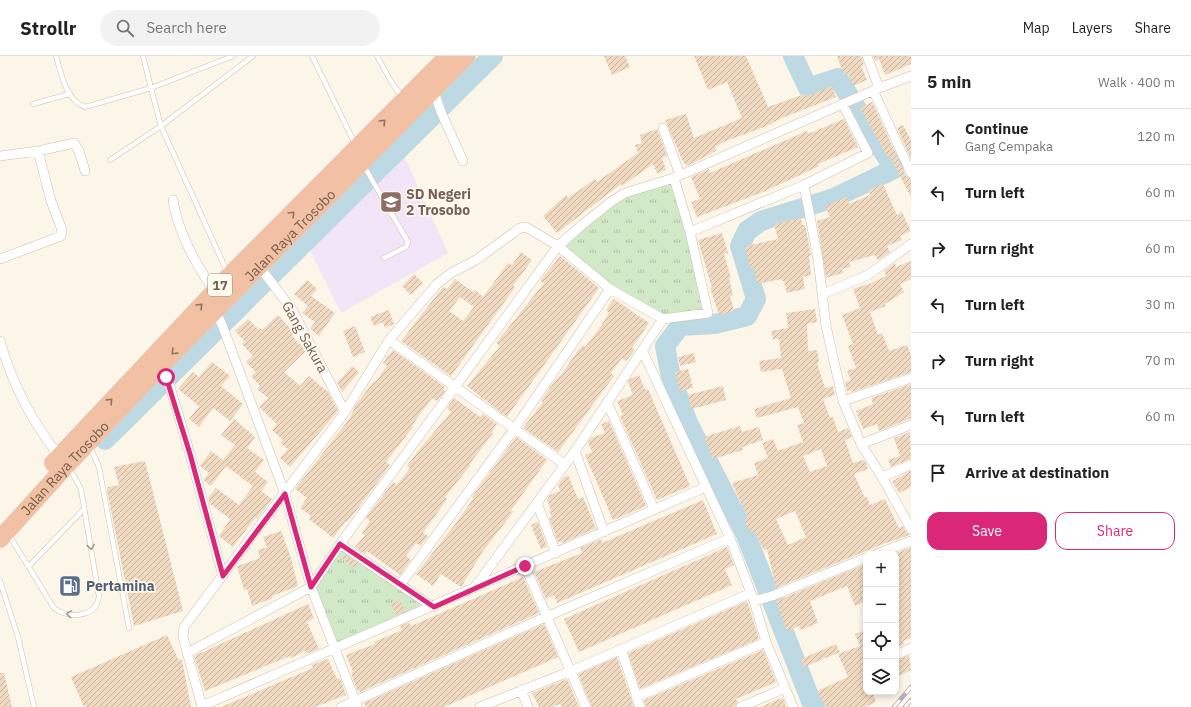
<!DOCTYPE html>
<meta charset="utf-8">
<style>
:root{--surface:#fff;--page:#f2f2f2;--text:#222;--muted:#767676;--line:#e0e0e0;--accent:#db2777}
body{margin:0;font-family:"IBM Plex Sans",sans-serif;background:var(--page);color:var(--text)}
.controls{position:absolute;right:12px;bottom:12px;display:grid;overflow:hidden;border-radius:8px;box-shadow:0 2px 6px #0003}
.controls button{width:36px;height:36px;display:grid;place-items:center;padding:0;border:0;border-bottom:1px solid var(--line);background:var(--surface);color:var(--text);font:20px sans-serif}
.stop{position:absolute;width:12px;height:12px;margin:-9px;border:3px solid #db2777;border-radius:50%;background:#fff}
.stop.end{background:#db2777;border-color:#fff;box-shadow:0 1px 4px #0008}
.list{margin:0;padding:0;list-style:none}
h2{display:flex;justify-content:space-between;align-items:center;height:52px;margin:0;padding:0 16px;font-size:17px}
h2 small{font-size:13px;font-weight:400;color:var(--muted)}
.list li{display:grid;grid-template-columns:26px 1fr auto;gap:12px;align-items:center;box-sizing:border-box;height:56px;padding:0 16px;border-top:1px solid var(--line)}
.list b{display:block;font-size:15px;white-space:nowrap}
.list p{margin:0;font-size:13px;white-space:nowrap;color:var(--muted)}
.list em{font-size:13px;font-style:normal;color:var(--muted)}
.actions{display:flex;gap:8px;padding:12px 16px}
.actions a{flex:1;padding:9px 0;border:1px solid var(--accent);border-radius:12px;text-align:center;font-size:14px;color:var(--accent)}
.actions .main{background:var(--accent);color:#fff}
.icon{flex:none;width:22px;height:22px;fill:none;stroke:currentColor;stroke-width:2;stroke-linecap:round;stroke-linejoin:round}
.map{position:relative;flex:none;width:911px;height:651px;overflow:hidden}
header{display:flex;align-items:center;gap:24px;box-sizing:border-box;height:56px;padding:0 20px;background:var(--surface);border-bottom:1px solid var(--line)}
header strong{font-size:19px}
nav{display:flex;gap:22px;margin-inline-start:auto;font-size:14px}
.search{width:280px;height:36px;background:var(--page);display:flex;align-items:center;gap:10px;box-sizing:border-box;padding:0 14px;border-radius:22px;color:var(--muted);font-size:15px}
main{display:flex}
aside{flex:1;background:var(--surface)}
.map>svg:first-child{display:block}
</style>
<header>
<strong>Strollr</strong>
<div class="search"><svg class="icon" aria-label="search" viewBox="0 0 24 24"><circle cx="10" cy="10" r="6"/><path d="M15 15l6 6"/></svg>Search here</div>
<nav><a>Map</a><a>Layers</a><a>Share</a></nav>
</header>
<main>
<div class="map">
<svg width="911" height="651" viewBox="0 0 911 651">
<defs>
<pattern id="park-tufts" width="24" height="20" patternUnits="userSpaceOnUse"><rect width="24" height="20" fill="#d1e9c7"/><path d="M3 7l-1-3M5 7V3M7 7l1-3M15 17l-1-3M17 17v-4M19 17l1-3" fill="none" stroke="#aec0a4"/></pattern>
<pattern id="building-hatch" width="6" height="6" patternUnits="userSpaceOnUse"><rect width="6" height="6" fill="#efd9c1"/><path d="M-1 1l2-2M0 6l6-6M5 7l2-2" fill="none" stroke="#c6b39f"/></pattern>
</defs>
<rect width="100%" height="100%" fill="#fbf6e8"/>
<path fill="#f3e5f8" d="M404 100 448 197 341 257 309 192Z"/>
<path fill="url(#park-tufts)" d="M672 124 707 256 663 262 612 229 561 190 625 139Z
M340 488 433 551 335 593 311 531Z"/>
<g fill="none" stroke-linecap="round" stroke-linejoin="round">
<path stroke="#bddae4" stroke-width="20" d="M793 0 808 32 838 22 894 113 834 142 761 165 747 175 740 190 756 243 747 260 715 268 680 270 665 290 671 321 688 367 746 479 811 645 815 651
M105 384 493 0"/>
</g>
<path fill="url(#building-hatch)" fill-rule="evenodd" d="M604 0H625L630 11 612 19Z
M694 0H746L768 51 805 38 806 41 832 30 836 41 782 62 772 67V68L726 85 715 91 716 95 687 110 685 107 684 108 665 64 686 58 694 82 742 62 727 26 708 34Z
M837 0H861L864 9 861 10 867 24 853 30 848 17 844 19Z
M873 0H911V8L885 19 879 3 875 5Z
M872 46 906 120 911 123V141L889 99 887 100 860 52Z
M844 63 858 91 818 108 819 110 809 115 763 136 697 161 691 146 700 143 691 121 709 113 710 117 807 75 808 78Z
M903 69 911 84V103L897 72Z
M657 73 667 100 662 102 666 114 657 117 653 108 622 130 621 128 557 177 543 160 566 139 568 142 595 123 597 126 638 97 635 89 642 87 640 79Z
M883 128 897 159 902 156 911 175 900 180 902 184 887 190 890 196 878 204 875 199 849 206 851 211 842 213 843 217 826 222 817 165 830 161 825 150 846 141 849 148 870 139 868 134Z
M801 162 802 169H805L811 199 809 200 811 219 803 221 805 233 787 237 784 225H782V223L757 228 754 211 750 212 745 190 778 183 774 168Z
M722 177 728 197 724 198 731 222H729L733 239 730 240 734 255 719 259 710 232H712L698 184Z
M521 196 532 204 513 230 515 231 508 241 451 320 401 285 443 231 447 233 455 223 473 236 475 234 483 241 508 207 512 209ZM460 241 474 251 463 265 449 255Z
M560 200 599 232 507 361 467 330 500 290 496 287 544 227 540 225Z
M911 205V223L900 228 904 236 885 248 886 250 870 256 878 279 882 277 889 295 907 289 911 299V316L852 336 851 334 847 335 845 326 851 324 847 315 856 312 848 290 853 288 842 259 860 252 853 233 867 228V229L886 220 884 215 895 207 896 211Z
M414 218 423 227 411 239 402 230Z
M307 224 317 233 311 240 335 257 319 280 310 273 315 266 302 257 308 250 294 238Z
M614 243 649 267 632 292 635 294 626 305 622 302 611 317 614 320 558 396 523 372 543 346 541 345 556 323 561 319 576 297 583 289 585 291 599 273 609 257 606 254Z
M815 253 817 266 807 268 808 295 817 294 819 306 817 307 825 332 833 330 835 339 823 343 830 362 833 361 838 376 848 372 852 381 845 384 853 407 864 404 866 407 868 413 854 418 865 442 867 441 870 449 885 443 899 472 903 470 906 476 910 479 883 488 776 532 767 493 764 494 754 475 750 476 744 464 748 462 732 427 758 419 754 407 768 402 762 387 773 383 778 395 803 386 797 369 804 367 798 351 757 362 754 353 791 342 782 313 761 316 759 305 781 302 779 283H773L771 275 788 272 786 257ZM821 393 827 410 810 416 803 400ZM795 455 806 481 788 489 776 463Z
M389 254 394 268 385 272 383 266 374 270 370 261Z
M278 259 295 278 292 280 306 295 284 316 300 330 309 320 328 336 338 355 290 411 280 402 288 393 280 387 283 384 272 374 277 368 259 351 268 342 257 333 260 330 251 320 256 316 246 306 253 300 242 288 245 286 235 275 248 263 258 273 260 272 262 274Z
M355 270 365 296 353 301 343 275Z
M393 294 445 331 443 334 445 335 437 345 432 342 420 358 412 370 413 371 386 406 390 409 383 419 356 455 347 466 346 465 333 482 309 463 311 460 300 452 307 442 295 433 350 362 355 350 374 325 375 326 387 310 383 307Z
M694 297 696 306 680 310 678 301Z
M212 306 230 320 221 330 243 348 230 365 213 352 199 371 189 363 199 350 178 333 193 316 199 321Z
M352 310 359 316 342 336 337 327Z
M688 313 693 332 680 335 675 316Z
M639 319 645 334 648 333 690 430 657 444 620 360 623 359 617 345 633 339 628 326 630 323Z
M911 328V362L879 375 877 368 863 373 856 355 873 348 871 342Z
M723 330 726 344 691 353 688 339Z
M454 342 480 361 483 358 497 368 492 376 493 377 469 409 470 410 445 441 447 443 423 477 428 480 421 490 416 487 406 500 411 504 400 519 367 495 365 498 355 491 365 479 362 477 370 465 366 462 393 426 397 429 410 412 407 410 418 395 451 356 447 352Z
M234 363 255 381 247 392 264 404 255 416 268 426 261 435 272 443 257 463 256 461 233 491 219 480 230 463 210 448 208 442 216 432 239 449 253 430 226 410 211 430 203 424 209 417 200 410 211 395 223 404 235 389 221 379Z
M609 365 646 450 613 464 585 399 592 396 588 386 591 382 605 377 601 368Z
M740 370 742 376 759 371 763 384 742 391 743 394 713 403 704 381Z
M910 376 911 403 891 411 888 404 900 400 894 382Z
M516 381 547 404 510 456 514 455 483 495 461 531 441 518 433 530 416 518 456 467 473 443 472 441Z
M145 405 183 555 134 570 107 434 108 431 119 429 114 411Z
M911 415V431L899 437 892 425Z
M568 419 578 443 583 441 596 472 563 487 562 485 558 486 549 462 552 461 549 455 551 454 547 444 550 439 560 435 558 429 563 422Z
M703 444 717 478 557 547 554 539 546 543 534 516 582 497 580 492 601 483 602 487Z
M538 466 547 491 541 493 531 469Z
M281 475 291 502 298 530 272 540 273 542 252 550 247 533 244 534 237 510 260 502 258 494 267 491 263 481Z
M727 491 734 509 725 513 732 529 579 596 564 563Z
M911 491V582L903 585 904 588 896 592V498H894Z
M344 498 358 507 354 512 341 502Z
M866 508V545L855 550 847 530 810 545 818 567 801 574 799 570 787 575 776 545Z
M523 521 539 557 360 636 357 634 351 617 353 616 346 599 375 588 374 586 402 574 400 570 409 566 411 570Z
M400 544 405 555 396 559 391 548Z
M747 545 759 583 640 633 628 597Z
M308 548 314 562 307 566 319 593 306 598 305 595 291 602 290 600 205 635 194 600Z
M544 568 558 601 444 651H366L364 647Z
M866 574V636H872L876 646 865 651H826L817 635 848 621 838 598 860 590 855 578Z
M167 579 179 605 182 604 191 651H84L71 621Z
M836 588 840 596 804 611 801 603Z
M763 594 776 626 736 643 738 646 735 651H646L644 644Z
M909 599 911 614 896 621V605Z
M617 601 634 651H592L578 618Z
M328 603 337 623 340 622 346 639 315 651H221L313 612 311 609Z
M0 617H4L12 651H0Z
M567 623 579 651H562L560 648 552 651H539L532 637Z
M783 642 786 651H761L776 644Z"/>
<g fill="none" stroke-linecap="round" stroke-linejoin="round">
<g stroke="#cdbfaf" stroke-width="5.5">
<path id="lane" d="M56 0C61 18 66 44 85 51L151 32 161 70 228 218
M143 0 151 32 233 0
M312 0 355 88
M377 0 392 27 402 41
M33 48 69 38
M110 104 161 70 253 0
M364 110 408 186 406 191 384 202
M90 391 99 411 129 572
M9 479 54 552C68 563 95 562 99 541L81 433 69 411
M29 510 84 453
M0 525 18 581 34 651"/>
</g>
<g stroke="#cdbfaf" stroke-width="10">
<path id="street" d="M867 0 879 32
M433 32 441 56 463 105
M873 34 911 117
M663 72 680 119
M0 100 38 95 74 87 79 95 85 115
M804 129 818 203 826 270 843 345 861 388 882 421 911 473
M173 144C178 177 196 208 214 235
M690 176 804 129 868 97 843 49
M0 203 61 180 62 174 51 145 38 95
M259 210 293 255 345 356
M823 238 868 219 911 188
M216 255 224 274 285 438 311 531 357 650
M389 284 564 408
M0 285C12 327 33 368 61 402
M643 296 730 482 754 545 766 586 793 651
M160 311 170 331 190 398 223 520
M843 345 911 322
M607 346 654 453
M861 388 911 369
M575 395 604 476
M882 421 911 409
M537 447 556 497
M340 488 433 551
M877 498 911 485
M525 510 586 651
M400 529 515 372 610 233
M475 531 575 395 663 263
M754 545 772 540 866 502
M621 593 640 651
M189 596 311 531 340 488 558 190 582 169 612 145 625 137 674 122 879 32 911 20
M896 599 911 592
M521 634 528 651
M636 641 766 586
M202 650 706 431
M202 651 183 581 184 571 345 356 389 284 437 228 451 217 476 204 520 172 526 171 558 190 610 233 663 263 708 257 690 176 674 122
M341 651 548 560 730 482
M480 651 571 615 751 537
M741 651 785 632"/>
</g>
<g stroke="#d8d2cd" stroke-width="18">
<g id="highway">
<path d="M53 407 229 220 448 0"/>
<path id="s1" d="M0 483 67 409 160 311 467 0"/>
</g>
</g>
<use href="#lane" stroke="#fff" stroke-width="4.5"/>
<use href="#street" stroke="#fff" stroke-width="9"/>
<use href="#highway" stroke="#f2c0a3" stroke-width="17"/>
<g stroke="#baa7c5" stroke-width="4.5">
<path id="rail" d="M894 651 911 631
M905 651 911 644"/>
</g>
<use href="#rail" stroke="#fefaef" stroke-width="3" stroke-dasharray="9" stroke-linecap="butt"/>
</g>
<defs><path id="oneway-chevron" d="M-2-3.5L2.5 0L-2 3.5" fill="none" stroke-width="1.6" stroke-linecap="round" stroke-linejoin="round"/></defs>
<g stroke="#8d735e">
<use href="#oneway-chevron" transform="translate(383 66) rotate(-45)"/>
<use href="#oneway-chevron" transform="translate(292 158) rotate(-45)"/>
<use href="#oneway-chevron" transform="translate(200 250) rotate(-46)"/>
<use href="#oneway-chevron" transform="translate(174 296) rotate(135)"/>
<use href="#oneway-chevron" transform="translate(110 345) rotate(-46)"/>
</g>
<g stroke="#a5988b">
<use href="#oneway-chevron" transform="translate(91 491) rotate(80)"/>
<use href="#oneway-chevron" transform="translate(69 558) rotate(-171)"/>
</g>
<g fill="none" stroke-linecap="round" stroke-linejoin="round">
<path stroke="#db2777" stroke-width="5" d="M166 321 190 398 223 520 285 438 311 531 340 488 434 551 525 510"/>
</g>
<defs>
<g id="school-square" transform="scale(1.15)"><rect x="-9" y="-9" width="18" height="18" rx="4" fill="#8d6e63" stroke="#fefaef"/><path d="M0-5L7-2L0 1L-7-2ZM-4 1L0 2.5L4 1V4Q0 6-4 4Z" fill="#fff"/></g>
<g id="fuel-square" transform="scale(1.15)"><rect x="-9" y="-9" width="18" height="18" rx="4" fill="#5c6f8a" stroke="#fefaef"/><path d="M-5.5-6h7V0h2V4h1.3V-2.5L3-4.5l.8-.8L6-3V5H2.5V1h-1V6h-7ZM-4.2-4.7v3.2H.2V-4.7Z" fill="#fff"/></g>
</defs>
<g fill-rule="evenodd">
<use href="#school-square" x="391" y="146"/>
<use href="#fuel-square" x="70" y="530"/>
</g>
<g text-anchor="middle" stroke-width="3.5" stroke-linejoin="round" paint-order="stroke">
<rect fill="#fefaef" stroke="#9d8e7e" stroke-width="1" x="208" y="218" width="24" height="22" rx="3"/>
<g font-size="13" font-weight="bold" fill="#74604d">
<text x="220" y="234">17</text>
</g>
<g font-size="14" font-weight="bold" fill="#785e54" stroke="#fefaef" text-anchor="start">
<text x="406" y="143">SD Negeri<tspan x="406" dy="16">2 Trosobo</tspan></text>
</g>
<g font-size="14" fill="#74604d" stroke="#fefaef">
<text dy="5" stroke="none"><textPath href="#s1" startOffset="420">Jalan Raya Trosobo</textPath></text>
<text transform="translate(305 281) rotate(61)" y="5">Gang Sakura</text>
<text dy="5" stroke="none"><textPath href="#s1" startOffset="96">Jalan Raya Trosobo</textPath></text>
</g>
<g font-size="14" font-weight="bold" fill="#4e5e75" stroke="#fefaef" text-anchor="start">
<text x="86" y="535">Pertamina</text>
</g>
</g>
</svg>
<div class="controls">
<button>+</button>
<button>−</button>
<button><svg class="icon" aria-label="locate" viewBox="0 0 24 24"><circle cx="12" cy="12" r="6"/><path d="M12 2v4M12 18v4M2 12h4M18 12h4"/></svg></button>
<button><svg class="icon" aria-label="layers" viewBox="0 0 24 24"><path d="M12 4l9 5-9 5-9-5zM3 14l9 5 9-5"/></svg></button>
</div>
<div class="stop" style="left:166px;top:321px"></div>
<div class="stop end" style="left:525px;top:510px"></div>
</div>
<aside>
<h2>5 min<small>Walk · 400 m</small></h2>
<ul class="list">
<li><svg class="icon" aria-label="ahead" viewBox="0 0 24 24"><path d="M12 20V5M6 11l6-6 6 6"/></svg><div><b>Continue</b><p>Gang Cempaka</p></div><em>120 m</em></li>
<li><svg class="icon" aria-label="left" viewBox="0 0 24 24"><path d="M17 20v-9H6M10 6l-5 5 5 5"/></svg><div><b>Turn left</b></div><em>60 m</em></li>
<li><svg class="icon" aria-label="right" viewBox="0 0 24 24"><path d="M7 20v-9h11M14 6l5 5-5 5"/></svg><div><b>Turn right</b></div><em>60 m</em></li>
<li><svg class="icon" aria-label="left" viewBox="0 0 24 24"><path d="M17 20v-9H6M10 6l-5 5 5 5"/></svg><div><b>Turn left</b></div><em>30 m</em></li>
<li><svg class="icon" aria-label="right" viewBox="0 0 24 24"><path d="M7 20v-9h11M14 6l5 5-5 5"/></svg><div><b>Turn right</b></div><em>70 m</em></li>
<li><svg class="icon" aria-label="left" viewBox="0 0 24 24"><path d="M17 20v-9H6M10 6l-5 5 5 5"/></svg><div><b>Turn left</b></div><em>60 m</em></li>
<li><svg class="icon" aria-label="arrive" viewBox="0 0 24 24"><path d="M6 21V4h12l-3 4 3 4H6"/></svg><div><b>Arrive at destination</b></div></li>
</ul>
<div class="actions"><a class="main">Save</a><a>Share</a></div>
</aside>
</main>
